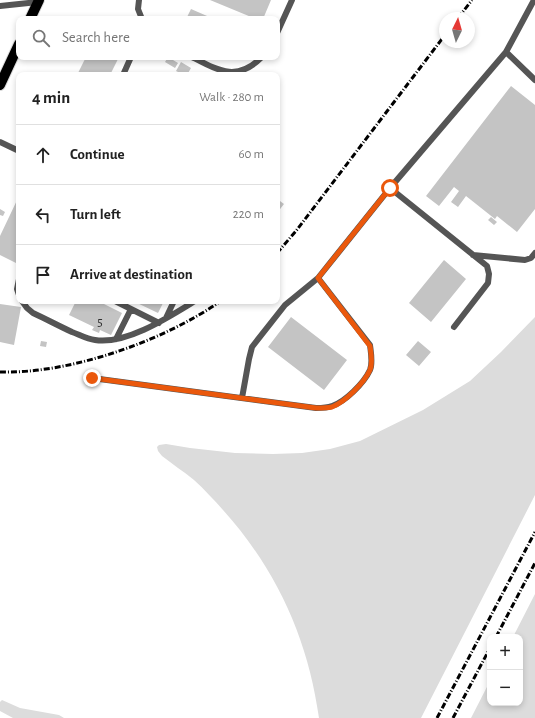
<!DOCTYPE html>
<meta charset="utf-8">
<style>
:root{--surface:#fff;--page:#f2f2f2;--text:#222;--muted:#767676;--line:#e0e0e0}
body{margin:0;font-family:"Alegreya Sans",sans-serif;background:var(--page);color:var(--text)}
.controls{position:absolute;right:12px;bottom:12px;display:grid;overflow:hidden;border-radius:8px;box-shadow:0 2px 6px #0003}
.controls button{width:36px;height:36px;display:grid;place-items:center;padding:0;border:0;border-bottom:1px solid var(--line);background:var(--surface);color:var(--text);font:20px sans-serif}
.compass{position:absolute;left:439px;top:12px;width:36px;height:36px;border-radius:50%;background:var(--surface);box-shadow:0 2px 6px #0003;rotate:5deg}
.stop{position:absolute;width:12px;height:12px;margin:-9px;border:3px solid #ea580c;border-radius:50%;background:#fff}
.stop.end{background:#ea580c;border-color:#fff;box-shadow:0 1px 4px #0008}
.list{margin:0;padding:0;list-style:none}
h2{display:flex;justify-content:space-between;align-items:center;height:52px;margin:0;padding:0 16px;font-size:17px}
h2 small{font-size:13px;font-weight:400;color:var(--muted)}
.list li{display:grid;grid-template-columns:26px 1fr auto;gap:12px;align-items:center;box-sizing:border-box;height:60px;padding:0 16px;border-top:1px solid var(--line)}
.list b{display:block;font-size:15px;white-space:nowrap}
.list em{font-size:13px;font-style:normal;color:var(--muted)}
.icon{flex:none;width:22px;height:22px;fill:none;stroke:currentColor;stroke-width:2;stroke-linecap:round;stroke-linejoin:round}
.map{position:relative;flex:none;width:535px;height:718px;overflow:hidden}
.search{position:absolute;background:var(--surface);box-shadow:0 2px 6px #0003;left:16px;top:16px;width:264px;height:44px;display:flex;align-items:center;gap:10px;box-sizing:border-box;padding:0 14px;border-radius:8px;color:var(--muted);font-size:15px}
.panel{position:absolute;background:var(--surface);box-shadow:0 2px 6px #0003;left:16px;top:72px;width:264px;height:232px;border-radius:8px}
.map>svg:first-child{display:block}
</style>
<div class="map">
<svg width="535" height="718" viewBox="0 0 535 718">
<rect width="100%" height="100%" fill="#fff"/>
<path fill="#dcdcdc" d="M535 317V495L421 718H319C308 639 277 570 223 510 214 500 204 489 194 480 183 471 172 464 162 456L158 451 157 447 159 445 166 444 190 448 235 453 273 454 302 453 330 449 360 441 423 410 470 381 501 352Z
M535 594V718H471L490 681V703H520V637H513Z
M2 700 20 708 59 715 64 718H13L0 711V702Z"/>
<path fill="#c4c4c4" d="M210 0H271L263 19H256Z
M191 9 214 19H186Z
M86 57H119L110 75H77Z
M168 57 178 63 175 68 165 62Z
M181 62 191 68 187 75H184L176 71Z
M511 86 535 105V209L517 232 497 216 495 219 466 196 458 207 451 202 459 191 454 187 439 206 426 196Z
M19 196V263L18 264 0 255V236Z
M280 201 284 204 277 213V205Z
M0 209 5 212 3 216 0 215Z
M491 217 497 222 494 225 488 220Z
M444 260 466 279 431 322 409 303Z
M76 301H98L122 313 111 335 100 330 99 333 92 330 94 327 69 315Z
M133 301H164L158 313Z
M0 304 21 307 14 345 0 342Z
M291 317 347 360 324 390 268 347Z
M41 341 47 342 46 347 40 346Z
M418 341 431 352 419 366 406 355Z"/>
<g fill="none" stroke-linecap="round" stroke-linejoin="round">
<g stroke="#dbdbdb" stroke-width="12">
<path id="primary" d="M30 19 39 0
M0 85 19 44"/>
</g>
<path stroke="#555" stroke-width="6" d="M139 0 138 9 142 19
M0 6 38 2
M277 33 292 0
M506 52 535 80
M192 57C219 71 237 82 262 57
M123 75 131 57
M0 142 19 151
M390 188 487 266 489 274 488 283 454 327
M473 255 525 260 531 258 535 253
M19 279 17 289 19 295
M22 301 27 308 33 313C46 319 59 326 72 332 80 335 87 339 95 340 126 345 169 317 195 301
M115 301 159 323
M166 318 174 301
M116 339 131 309
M92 378 316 408C321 408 327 408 332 406 345 402 364 383 370 370 373 363 371 353 370 345L318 278
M242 398 249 359 252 347 285 305 318 278 390 188 506 52 534 0"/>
<use href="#primary" stroke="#000" stroke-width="10"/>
<path stroke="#000" stroke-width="3" stroke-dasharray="6 2 1 2" stroke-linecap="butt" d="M458 18 472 0
M277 253 296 231 445 35
M0 372C71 374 163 341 221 301
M496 637 535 563
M437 718 535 532
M453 718 490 648"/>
</g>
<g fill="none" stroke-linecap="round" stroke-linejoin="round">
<path stroke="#ea580c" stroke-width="5" d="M92 378 316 408C321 408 327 408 332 407 345 402 364 383 370 370 373 363 371 353 370 346L318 278 390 188"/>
</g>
<g text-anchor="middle" stroke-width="3.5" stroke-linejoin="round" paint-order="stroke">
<g font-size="13" fill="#313131">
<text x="100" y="326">5</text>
</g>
</g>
</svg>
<div class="controls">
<button>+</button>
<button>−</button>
</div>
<svg class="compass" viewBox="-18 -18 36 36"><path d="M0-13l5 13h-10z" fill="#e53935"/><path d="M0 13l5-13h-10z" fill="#767676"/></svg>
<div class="stop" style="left:390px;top:188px"></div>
<div class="stop end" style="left:92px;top:378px"></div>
<div class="search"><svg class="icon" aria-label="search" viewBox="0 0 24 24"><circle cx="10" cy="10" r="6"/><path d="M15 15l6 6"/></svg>Search here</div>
<section class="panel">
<h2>4 min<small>Walk · 280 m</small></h2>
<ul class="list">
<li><svg class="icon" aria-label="ahead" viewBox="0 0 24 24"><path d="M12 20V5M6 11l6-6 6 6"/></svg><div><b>Continue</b></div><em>60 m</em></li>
<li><svg class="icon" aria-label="left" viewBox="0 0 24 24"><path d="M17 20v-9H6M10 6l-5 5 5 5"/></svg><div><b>Turn left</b></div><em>220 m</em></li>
<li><svg class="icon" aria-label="arrive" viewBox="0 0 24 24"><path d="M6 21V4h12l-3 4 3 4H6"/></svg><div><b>Arrive at destination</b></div></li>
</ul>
</section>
</div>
